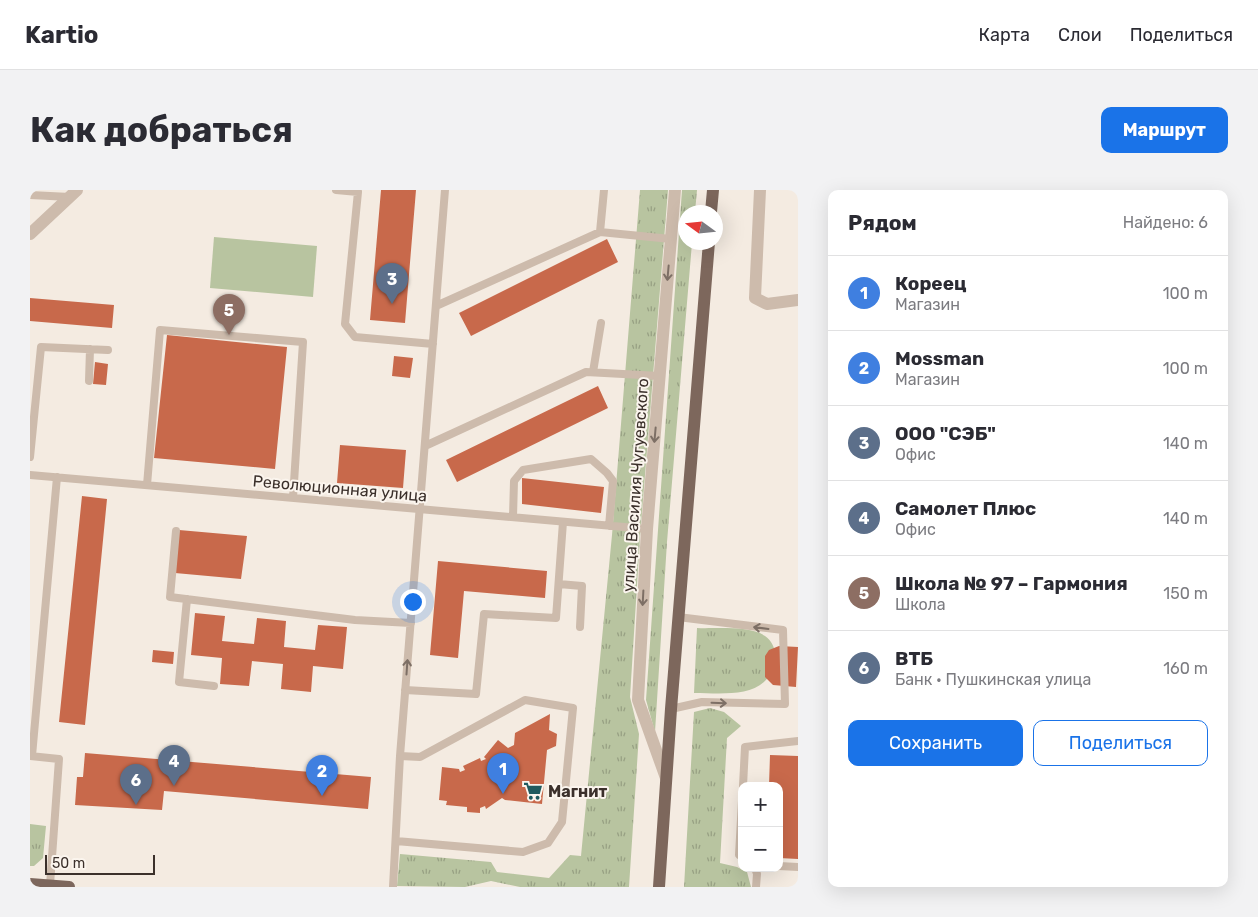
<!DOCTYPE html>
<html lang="ru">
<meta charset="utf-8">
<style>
:root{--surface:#fff;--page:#f2f2f3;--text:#2b2b33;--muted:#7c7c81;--line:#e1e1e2;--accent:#1a73e8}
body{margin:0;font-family:Rubik,sans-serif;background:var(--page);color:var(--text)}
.controls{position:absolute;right:15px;bottom:15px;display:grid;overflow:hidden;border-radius:10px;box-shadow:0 5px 20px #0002}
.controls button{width:45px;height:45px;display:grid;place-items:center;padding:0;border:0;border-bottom:1px solid var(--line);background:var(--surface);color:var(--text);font:25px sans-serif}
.compass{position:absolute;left:648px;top:15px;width:45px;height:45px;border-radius:50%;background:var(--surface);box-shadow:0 5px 20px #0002;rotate:285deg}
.scale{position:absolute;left:15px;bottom:12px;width:110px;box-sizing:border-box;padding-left:5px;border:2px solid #3b302b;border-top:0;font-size:14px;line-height:18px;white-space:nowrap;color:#3b302b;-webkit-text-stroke:4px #fbf5ee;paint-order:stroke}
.you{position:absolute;left:382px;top:411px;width:18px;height:18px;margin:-12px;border:4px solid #fff;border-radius:50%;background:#1a73e8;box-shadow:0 0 0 8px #1a73e833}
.badge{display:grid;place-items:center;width:32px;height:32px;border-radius:50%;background:var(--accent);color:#fff;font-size:16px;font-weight:700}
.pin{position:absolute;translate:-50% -41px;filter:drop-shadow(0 1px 2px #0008)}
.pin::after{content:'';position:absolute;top:26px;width:18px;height:15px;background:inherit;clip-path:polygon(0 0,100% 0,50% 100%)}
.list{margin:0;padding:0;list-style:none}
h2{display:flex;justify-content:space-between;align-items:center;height:65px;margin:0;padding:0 20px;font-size:21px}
h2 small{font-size:16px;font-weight:400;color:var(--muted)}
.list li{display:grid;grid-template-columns:32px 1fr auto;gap:15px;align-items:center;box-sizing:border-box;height:75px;padding:0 20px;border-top:1px solid var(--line)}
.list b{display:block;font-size:19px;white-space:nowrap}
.list p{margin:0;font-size:16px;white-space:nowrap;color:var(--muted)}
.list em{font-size:16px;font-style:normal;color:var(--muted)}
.actions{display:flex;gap:10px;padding:15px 20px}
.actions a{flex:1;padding:11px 0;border:1px solid var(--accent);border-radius:10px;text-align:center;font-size:18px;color:var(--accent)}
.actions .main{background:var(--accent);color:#fff}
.map{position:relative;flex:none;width:768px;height:697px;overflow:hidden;border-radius:10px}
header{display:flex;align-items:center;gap:30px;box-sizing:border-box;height:70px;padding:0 25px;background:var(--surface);border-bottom:1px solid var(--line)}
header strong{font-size:24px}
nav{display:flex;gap:28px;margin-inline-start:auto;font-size:18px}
.intro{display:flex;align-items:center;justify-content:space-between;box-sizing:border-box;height:120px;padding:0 30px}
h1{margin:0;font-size:35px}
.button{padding:12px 22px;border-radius:10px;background:var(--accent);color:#fff;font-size:18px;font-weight:700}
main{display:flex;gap:30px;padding:0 30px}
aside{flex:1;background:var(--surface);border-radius:10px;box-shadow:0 5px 20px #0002}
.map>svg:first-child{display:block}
</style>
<header>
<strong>Kartio</strong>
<nav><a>Карта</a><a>Слои</a><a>Поделиться</a></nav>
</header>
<div class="intro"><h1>Как добраться</h1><a class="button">Маршрут</a></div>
<main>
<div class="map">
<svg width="768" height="697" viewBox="0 0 768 697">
<defs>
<pattern id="grass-tufts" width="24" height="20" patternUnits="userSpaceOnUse" patternTransform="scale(1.25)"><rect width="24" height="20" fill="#b8c4a0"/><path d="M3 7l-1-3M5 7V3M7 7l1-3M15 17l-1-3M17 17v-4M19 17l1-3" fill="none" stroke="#97a083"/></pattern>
</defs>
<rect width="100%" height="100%" fill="#f4ebe1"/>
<path fill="url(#grass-tufts)" d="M610 0H638L610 347 600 507 609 544 599 697H490L461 691 435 697 367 696 370 664 461 672 467 682 519 688 540 665 551 666 582 345Z
M652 0H667L665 22H656V52L662 53 637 352 625 542 616 510Z
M667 438C684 439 720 435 735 446 742 451 746 459 745 469 740 510 694 503 664 503Z
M680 518 694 522 711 536 697 548 690 673 707 677 717 682 721 697H654L664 522Z
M0 634 16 636 13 668 4 676H0Z"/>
<path fill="#b8c4a0" d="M184 47 287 56 283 107 180 98Z"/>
<path fill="#c8694b" d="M351 0H386L375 133 340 130Z
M577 49 588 72 441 146 429 123Z
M0 108 84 115 82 138 0 131Z
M137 145 257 157 245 279 124 268Z
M364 166 383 168 380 188 362 186Z
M65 172 78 174 76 195 63 194Z
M568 196 578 218 427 292 416 270Z
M310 255 376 260 373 298 307 293Z
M492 288 574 297 571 323 492 314Z
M52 306 77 309 55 535 29 532Z
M149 340 217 346 211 389 145 383Z
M408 371 517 381 515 408 434 401 428 468 400 465Z
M165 423 195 426 192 451 224 454 227 428 256 431 254 457 285 460 288 435 317 437 313 479 283 476 281 502 251 499 253 474 222 471 219 496 190 494 192 468 161 465Z
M749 456 768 457 766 497 743 495 735 487V466L739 460Z
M123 460 144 462 143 474 122 472Z
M520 524 519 540 527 544 526 556 517 560 512 614 475 610 472 608 456 619 455 616 450 618V623L437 622V617L416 615 417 611 409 610 412 577 429 579 430 582 435 580 433 576 450 568 451 571 456 569 454 567 468 550 478 558 484 555 485 543Z
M55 563 341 587 338 619 134 601 132 620 45 615 47 587H53Z
M740 565 768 566V669L749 668V596H739Z"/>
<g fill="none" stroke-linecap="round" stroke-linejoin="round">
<path stroke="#cdbbac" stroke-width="8" d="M306 0 328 2 315 134 325 147 403 154
M0 5 40 7
M570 42 574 0
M406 116 570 42 641 49
M563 182 571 133
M59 191 60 159
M395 256 556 182 630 186
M0 267 11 157 78 160
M0 285 617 339
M117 295 130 140 273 152 263 308
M483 327 484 291 493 280 561 269 577 283 583 291 579 336
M146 341 140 407 325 430 381 433
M529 394 552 396 550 437
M157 409 149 492 184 496
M375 500 446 504 454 424 526 428 533 332
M641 519 672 512 755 514 753 440 648 427
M0 566 29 569 20 695
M2 566 27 287
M713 596 715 557 768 551
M712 611 709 665 712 667
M366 651 493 662 518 653 532 632 543 518 495 510 390 567 370 566
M749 676 768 677
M725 678 727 684 726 697
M363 697 370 566 415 0"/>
<path stroke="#cdbbac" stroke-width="12" d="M730 0 725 108 737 114 768 110
M0 44 47 0
M636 588 608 510 617 339 645 0"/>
<path stroke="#7d675c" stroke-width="12" d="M681 22 683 0
M0 694 39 697
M629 697 641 519 679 52"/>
</g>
<defs><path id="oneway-shaft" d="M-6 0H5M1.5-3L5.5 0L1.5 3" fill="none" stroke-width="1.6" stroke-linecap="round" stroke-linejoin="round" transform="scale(1.25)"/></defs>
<g stroke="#7d6f65">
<use href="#oneway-shaft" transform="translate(638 83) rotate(95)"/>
<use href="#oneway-shaft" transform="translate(625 245) rotate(95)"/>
<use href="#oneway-shaft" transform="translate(613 408) rotate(93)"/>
<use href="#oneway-shaft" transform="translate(731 438) rotate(-173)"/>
<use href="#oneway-shaft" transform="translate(377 477) rotate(-86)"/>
<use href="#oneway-shaft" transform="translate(689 513) rotate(2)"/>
</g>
<defs>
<g id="supermarket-bare" transform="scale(1.5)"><path d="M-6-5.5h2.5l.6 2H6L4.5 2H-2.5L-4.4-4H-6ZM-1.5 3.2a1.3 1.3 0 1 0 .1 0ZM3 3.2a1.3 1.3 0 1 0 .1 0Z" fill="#1f5a5e" stroke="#fbf5ee" stroke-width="2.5" paint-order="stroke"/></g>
</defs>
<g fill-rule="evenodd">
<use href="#supermarket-bare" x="503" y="601"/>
</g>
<g text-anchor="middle" stroke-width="4" stroke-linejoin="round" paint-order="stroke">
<g font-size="16" fill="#3b302b" stroke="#fbf5ee">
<text transform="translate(605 295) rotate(-86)" y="6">улица Василия Чугуевского</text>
<text transform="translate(310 298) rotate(5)" y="6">Революционная улица</text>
</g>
<g font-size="16" font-weight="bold" fill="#3b302b" stroke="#fbf5ee" text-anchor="start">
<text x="518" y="607">Магнит</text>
</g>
</g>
</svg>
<div class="controls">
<button>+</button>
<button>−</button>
</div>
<svg class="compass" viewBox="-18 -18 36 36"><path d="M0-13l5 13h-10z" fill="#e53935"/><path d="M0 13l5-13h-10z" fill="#7c7c81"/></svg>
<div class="scale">50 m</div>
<div class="you"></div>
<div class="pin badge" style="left:473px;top:604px;background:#3f7fe0">1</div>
<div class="pin badge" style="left:292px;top:606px;background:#3f7fe0">2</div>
<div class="pin badge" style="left:362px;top:114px;background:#5c6f8a">3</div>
<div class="pin badge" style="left:144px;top:596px;background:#5c6f8a">4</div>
<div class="pin badge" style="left:199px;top:145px;background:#8d6e63">5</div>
<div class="pin badge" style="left:106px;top:615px;background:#5c6f8a">6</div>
</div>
<aside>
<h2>Рядом<small>Найдено: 6</small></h2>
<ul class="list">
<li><span class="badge" style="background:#3f7fe0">1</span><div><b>Кореец</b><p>Магазин</p></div><em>100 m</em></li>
<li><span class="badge" style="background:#3f7fe0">2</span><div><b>Mossman</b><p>Магазин</p></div><em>100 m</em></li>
<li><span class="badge" style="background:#5c6f8a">3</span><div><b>ООО &quot;СЭБ&quot;</b><p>Офис</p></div><em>140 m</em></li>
<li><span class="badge" style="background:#5c6f8a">4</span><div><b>Самолет Плюс</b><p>Офис</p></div><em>140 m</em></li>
<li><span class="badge" style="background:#8d6e63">5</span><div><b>Школа № 97 – Гармония</b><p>Школа</p></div><em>150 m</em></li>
<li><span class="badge" style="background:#5c6f8a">6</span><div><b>ВТБ</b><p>Банк · Пушкинская улица</p></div><em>160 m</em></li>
</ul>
<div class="actions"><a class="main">Сохранить</a><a>Поделиться</a></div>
</aside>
</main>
